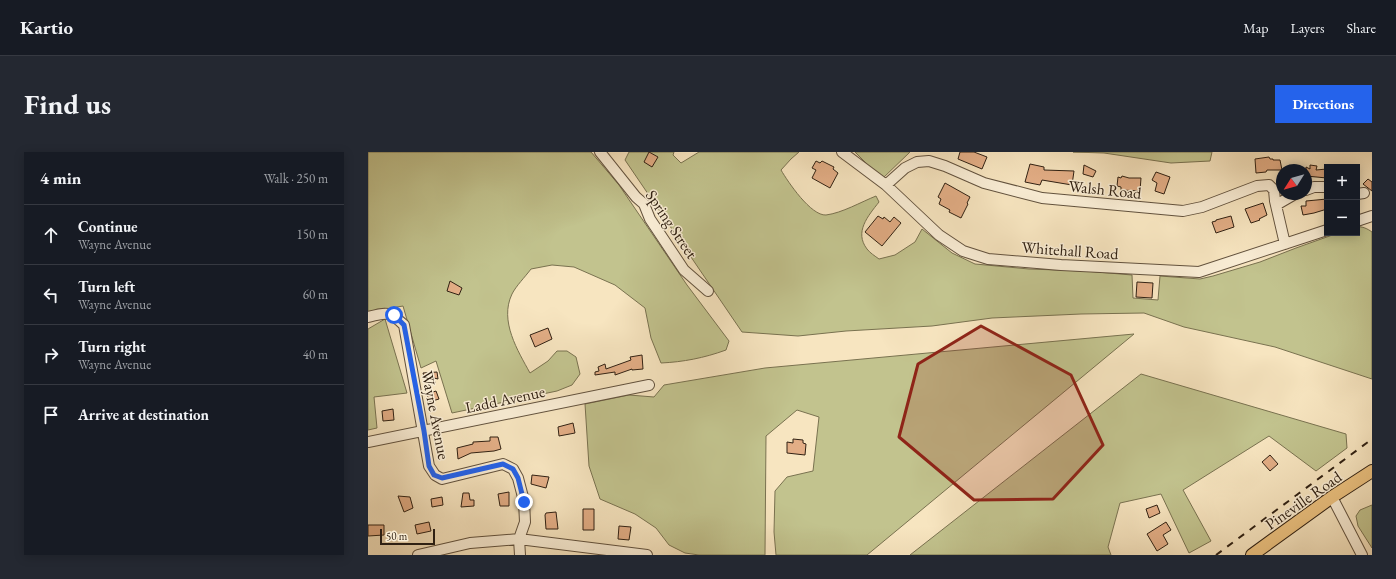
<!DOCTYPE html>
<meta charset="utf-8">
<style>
:root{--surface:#171b24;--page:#242831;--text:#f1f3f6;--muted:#9ea1a6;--line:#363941;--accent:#2563eb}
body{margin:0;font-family:"EB Garamond",serif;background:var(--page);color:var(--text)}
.controls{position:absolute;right:12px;top:12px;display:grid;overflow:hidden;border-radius:0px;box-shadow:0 2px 10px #0003}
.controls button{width:36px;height:36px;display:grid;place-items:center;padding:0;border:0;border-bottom:1px solid var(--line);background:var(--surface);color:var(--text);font:20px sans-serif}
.compass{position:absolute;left:908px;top:12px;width:36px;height:36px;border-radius:50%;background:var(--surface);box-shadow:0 2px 10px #0003;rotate:233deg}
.scale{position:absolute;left:12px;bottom:10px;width:55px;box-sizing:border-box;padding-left:4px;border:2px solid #302113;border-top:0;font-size:11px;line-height:14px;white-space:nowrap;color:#302113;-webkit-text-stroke:3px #faeed6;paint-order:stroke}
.stop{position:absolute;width:12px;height:12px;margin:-9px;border:3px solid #2563eb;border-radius:50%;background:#fff}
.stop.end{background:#2563eb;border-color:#fff;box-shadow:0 1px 4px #0008}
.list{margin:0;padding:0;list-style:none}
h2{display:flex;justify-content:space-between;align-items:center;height:52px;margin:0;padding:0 16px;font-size:17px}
h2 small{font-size:13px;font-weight:400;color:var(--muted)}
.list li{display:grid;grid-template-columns:26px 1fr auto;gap:12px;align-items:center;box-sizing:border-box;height:60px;padding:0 16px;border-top:1px solid var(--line)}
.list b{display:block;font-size:15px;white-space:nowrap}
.list p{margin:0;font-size:13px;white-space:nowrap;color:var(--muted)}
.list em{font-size:13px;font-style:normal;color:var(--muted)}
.icon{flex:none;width:22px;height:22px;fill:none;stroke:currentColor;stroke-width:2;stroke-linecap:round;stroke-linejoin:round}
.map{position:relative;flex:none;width:1004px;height:403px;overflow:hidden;border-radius:0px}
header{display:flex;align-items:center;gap:24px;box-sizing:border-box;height:56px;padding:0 20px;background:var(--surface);border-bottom:1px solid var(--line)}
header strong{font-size:19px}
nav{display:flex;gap:22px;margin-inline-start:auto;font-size:14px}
.intro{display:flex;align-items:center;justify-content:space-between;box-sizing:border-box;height:96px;padding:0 24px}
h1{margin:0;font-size:28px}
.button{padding:10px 18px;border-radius:0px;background:var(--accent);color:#fff;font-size:14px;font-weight:700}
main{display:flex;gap:24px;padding:0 24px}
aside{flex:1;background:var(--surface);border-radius:0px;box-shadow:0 2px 10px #0003}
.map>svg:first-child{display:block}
</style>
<header>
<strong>Kartio</strong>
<nav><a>Map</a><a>Layers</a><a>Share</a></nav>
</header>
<div class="intro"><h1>Find us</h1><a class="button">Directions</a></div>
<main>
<aside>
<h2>4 min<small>Walk · 250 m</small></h2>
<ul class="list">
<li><svg class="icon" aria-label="ahead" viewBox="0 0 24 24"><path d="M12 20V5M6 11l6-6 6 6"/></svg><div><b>Continue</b><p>Wayne Avenue</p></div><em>150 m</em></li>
<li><svg class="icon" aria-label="left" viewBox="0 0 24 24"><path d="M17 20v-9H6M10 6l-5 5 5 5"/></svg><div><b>Turn left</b><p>Wayne Avenue</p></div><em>60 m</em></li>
<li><svg class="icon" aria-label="right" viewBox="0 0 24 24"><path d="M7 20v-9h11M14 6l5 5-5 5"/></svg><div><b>Turn right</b><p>Wayne Avenue</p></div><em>40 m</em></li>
<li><svg class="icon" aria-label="arrive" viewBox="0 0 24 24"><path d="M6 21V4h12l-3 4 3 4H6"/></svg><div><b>Arrive at destination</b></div></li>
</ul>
</aside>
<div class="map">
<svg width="1004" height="403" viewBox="0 0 1004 403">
<rect width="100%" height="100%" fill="#f7e5c0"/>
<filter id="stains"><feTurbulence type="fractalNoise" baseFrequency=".005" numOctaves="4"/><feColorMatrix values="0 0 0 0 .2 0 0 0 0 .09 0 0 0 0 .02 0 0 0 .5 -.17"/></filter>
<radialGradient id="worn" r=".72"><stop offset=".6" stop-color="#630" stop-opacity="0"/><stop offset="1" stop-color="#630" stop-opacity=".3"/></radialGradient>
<path fill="#c2c38e" stroke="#797250" d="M0 0H223L251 33 319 133 361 189 358 198C336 206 315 210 293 211L283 186 277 156 247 133 206 115 184 113 163 117C157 125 148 134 144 142 131 169 150 199 162 221L180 209 189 199H199L208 205 212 222 204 233 189 239 84 261 68 209 53 216 35 154 0 160Z
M261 0H306L305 3 313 11 331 0H431L423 7 413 18C420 30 443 64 458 63 474 61 493 50 508 44L511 50C500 64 486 80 499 97 502 101 507 104 511 107L527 103 547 90 554 77 584 101 607 112 661 117 717 119 764 123 765 146 790 148 792 124 832 127 845 124 892 110 928 96 970 81H989V75C994 74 1000 77 1004 80V227L907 195 816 175 776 161 713 162 624 166 564 174 478 179 430 184 374 180 257 8Z
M487 0H542L514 27Z
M705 0H844L842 9 803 11 736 1Z
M17 167 39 241 6 245 9 276 0 278V177Z
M766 182 499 403H408L406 380 407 339 419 325 445 319 451 265 429 258 398 284 397 403H331L317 401 301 393 288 376 267 362 232 347 221 314 217 252 261 243 286 245 296 233 397 216Z
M773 222 978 282 979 296 948 319 901 284 815 338 843 389 821 401 793 342 752 351 740 395 743 403H542Z
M1004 353V396L990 374 988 364 992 358Z"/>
<path fill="#e3ae86" stroke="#302113" d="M281 0 290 5 284 15 276 10Z
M592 0H606L619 5 614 17 590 7Z
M901 5 902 7H905V8H912L914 18H899L898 20 888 21 887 7Z
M448 9 452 11 454 9 466 15 465 17 470 21 462 36 444 26 448 18 444 16Z
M662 12 676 15V18L706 19 704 33 674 28 672 33 657 30Z
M716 13 728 19 725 25 715 22Z
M942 13 949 14 948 18 959 17V26L938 24V15L942 17Z
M788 20 802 25 796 42 787 39 789 31 784 28Z
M754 24 761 26H773L772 39 753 38V35L749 34 750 25 753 26Z
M1000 27 1004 30V39L995 32Z
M577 31 602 45 599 51 600 52 593 66 581 60 582 58 571 52 573 47 570 45Z
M959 47V57L946 61 935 63 933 54H938V49Z
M895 51 899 63 891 67 892 68 883 71 877 57Z
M510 64 515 67 516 65 522 70 526 65 533 71 514 94 497 80Z
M863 64 866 75 848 81 844 70 848 69V68Z
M82 129 94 136 91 143 79 139Z
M769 130 785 131 784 146 768 145Z
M180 176 184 187 167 195 162 183Z
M274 203 275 217 264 218V217L247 223V220L227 223V220L231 219 230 215 237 212 238 217 263 208 262 205Z
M69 220 70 227 66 226 67 231H58L55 221Z
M68 239 71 247 61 250 59 242Z
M25 257 26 268 15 269 14 259Z
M205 271 207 281 191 284 190 275Z
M122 285H130L133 297 126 299 103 301 90 307 89 296 105 292V290L122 289Z
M425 287 435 288V291L438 292 437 303 419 301V290L425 291Z
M902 303 910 312 902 319 894 310Z
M164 323 181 325 178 336 163 332Z
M141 340V354H132L130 342Z
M95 341H101L102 348H106V354L93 355Z
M30 344 42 345 45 356 36 360Z
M74 345 75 353 64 355 63 347Z
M789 353 792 361 781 366 778 357Z
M215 357H226V378H215Z
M188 360 190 377H178L177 363 178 361Z
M61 370 63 379 49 382 47 373Z
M798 370 803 378 795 383 800 392 789 399 779 382Z
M0 373H16V383L0 384Z
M251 374 263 375 261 388 250 387Z"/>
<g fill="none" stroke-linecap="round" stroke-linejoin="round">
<g stroke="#62523e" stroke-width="12">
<path id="minor" d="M232 0 268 45 276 52 282 67 316 118 340 139
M474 0 518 33 571 83 595 99 620 107 693 113 831 120 959 78
M518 33 537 16 549 10 561 9 577 14 616 31 674 46 815 59 834 55 889 34 901 33 906 38 907 49 917 92
M938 38 946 35H959
M989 42 996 41
M908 53 927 42
M989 69 1004 64
M0 165C19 160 21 159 36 173L61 314 67 323 74 327 135 312 145 317 150 326 156 349 157 370 151 387 152 403
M0 290 281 233
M964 345 994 403
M50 403 102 391 151 387 279 403"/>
</g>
<g stroke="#302113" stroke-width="14">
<path id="major" d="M884 403 964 345 1004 319"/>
</g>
<use href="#minor" stroke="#faeed6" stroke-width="10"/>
<use href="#major" stroke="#ecc280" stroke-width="12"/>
<path stroke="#302113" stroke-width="2" stroke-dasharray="7 7" stroke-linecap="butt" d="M848 403 1004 287"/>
</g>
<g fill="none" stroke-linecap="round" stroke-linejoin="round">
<path stroke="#2563eb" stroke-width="5" d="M26 163 36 173 56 279 61 314 66 323 74 326 135 312 145 317 150 326 156 350"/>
</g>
<path fill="#8f2418" fill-opacity="0.2" stroke="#8f2418" stroke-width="3" stroke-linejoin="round" d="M613 174 703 223 735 293 685 347 606 348 531 285 550 212Z"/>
<g text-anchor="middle" stroke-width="3" stroke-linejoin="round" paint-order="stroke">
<g font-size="16" fill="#302113" stroke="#faeed6">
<text transform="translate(737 37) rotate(6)" y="6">Walsh Road</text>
<text transform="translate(304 72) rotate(56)" y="6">Spring Street</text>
<text transform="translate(702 98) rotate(4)" y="6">Whitehall Road</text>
<text transform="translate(137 247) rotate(-12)" y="6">Ladd Avenue</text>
<text transform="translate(68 263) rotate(79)" y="6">Wayne Avenue</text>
<text transform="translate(935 348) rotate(-35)" y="6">Pineville Road</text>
</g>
</g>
<rect width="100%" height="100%" filter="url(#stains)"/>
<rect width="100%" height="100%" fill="url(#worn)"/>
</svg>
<div class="controls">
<button>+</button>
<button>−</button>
</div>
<svg class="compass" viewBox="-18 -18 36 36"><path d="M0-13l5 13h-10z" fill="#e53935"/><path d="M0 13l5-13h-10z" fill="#9ea1a6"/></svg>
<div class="scale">50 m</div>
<div class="stop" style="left:26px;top:163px"></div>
<div class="stop end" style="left:156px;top:350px"></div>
</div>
</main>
